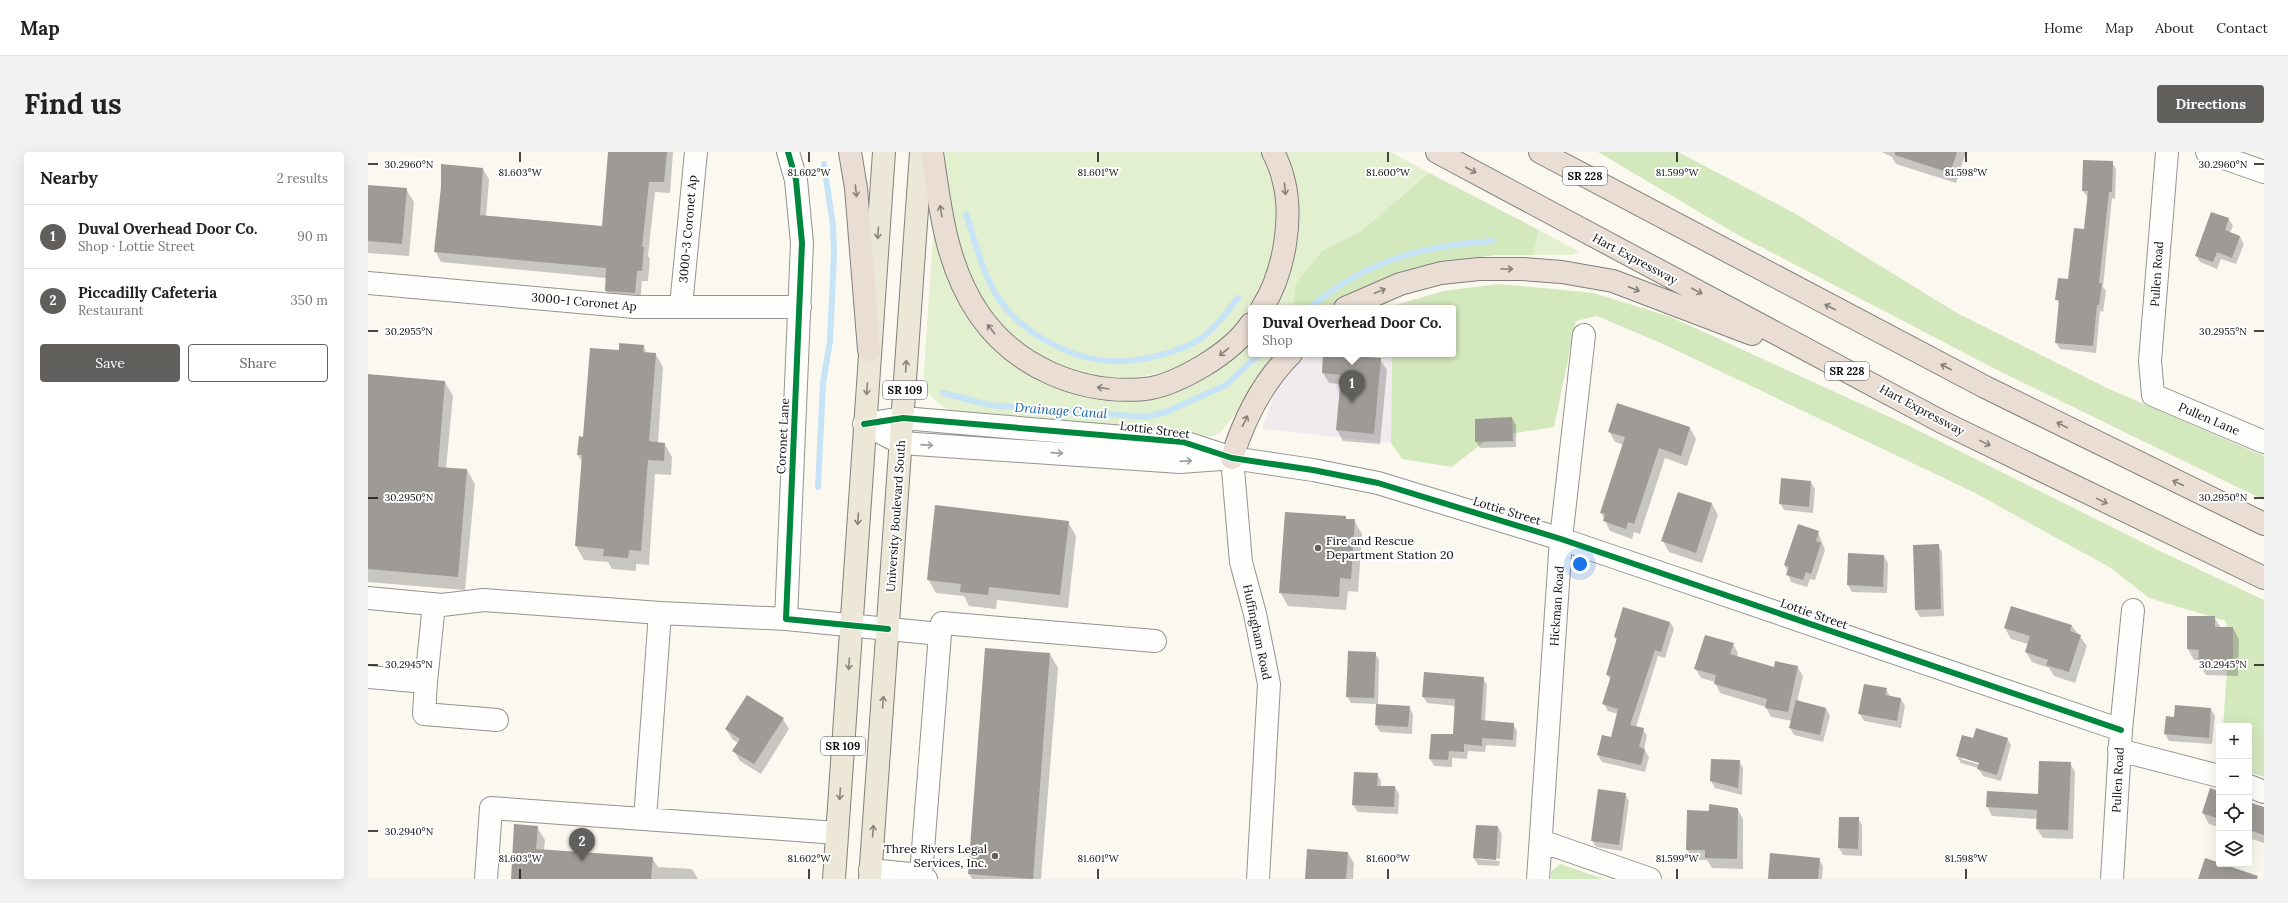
<!DOCTYPE html>
<meta charset="utf-8">
<style>
:root{--surface:#fff;--page:#f2f2f2;--text:#222;--muted:#767676;--line:#e0e0e0;--accent:#605f5c}
body{margin:0;font-family:Lora,serif;background:var(--page);color:var(--text)}
.controls{position:absolute;right:12px;bottom:12px;display:grid;overflow:hidden;border-radius:4px;box-shadow:0 4px 16px #0002}
.controls button{width:36px;height:36px;display:grid;place-items:center;padding:0;border:0;border-bottom:1px solid var(--line);background:var(--surface);color:var(--text);font:20px sans-serif}
.you{position:absolute;left:1212px;top:412px;width:14px;height:14px;margin:-10px;border:3px solid #fff;border-radius:50%;background:#1a73e8;box-shadow:0 0 0 6px #1a73e833}
.badge{display:grid;place-items:center;width:26px;height:26px;border-radius:50%;background:var(--accent);color:#fff;font-size:13px;font-weight:700}
.pin{position:absolute;translate:-50% -33px;filter:drop-shadow(0 1px 2px #0008)}
.pin::after{content:'';position:absolute;top:21px;width:14px;height:12px;background:inherit;clip-path:polygon(0 0,100% 0,50% 100%)}
.popup{position:absolute;left:880px;top:153px;width:208px;height:52px;box-sizing:border-box;display:grid;place-content:center;border-radius:4px;background:var(--surface);filter:drop-shadow(0 1px 3px #0005);font-size:13px;white-space:nowrap;color:var(--muted)}
.popup b{font-size:15px;color:var(--text)}
.popup::after{content:'';position:absolute;left:50%;top:100%;margin-left:-8px;border:8px solid transparent;border-top-color:var(--surface)}
.list{margin:0;padding:0;list-style:none}
h2{display:flex;justify-content:space-between;align-items:center;height:52px;margin:0;padding:0 16px;font-size:17px}
h2 small{font-size:13px;font-weight:400;color:var(--muted)}
.list li{display:grid;grid-template-columns:26px 1fr auto;gap:12px;align-items:center;box-sizing:border-box;height:64px;padding:0 16px;border-top:1px solid var(--line)}
.list b{display:block;font-size:15px;white-space:nowrap}
.list p{margin:0;font-size:13px;white-space:nowrap;color:var(--muted)}
.list em{font-size:13px;font-style:normal;color:var(--muted)}
.actions{display:flex;gap:8px;padding:12px 16px}
.actions a{flex:1;padding:9px 0;border:1px solid var(--accent);border-radius:4px;text-align:center;font-size:14px;color:var(--accent)}
.actions .main{background:var(--accent);color:#fff}
.icon{flex:none;width:22px;height:22px;fill:none;stroke:currentColor;stroke-width:2;stroke-linecap:round;stroke-linejoin:round}
.map{position:relative;flex:none;width:1896px;height:727px;overflow:hidden;border-radius:4px}
header{display:flex;align-items:center;gap:24px;box-sizing:border-box;height:56px;padding:0 20px;background:var(--surface);border-bottom:1px solid var(--line)}
header strong{font-size:19px}
nav{display:flex;gap:22px;margin-inline-start:auto;font-size:14px}
.intro{display:flex;align-items:center;justify-content:space-between;box-sizing:border-box;height:96px;padding:0 24px}
h1{margin:0;font-size:28px}
.button{padding:10px 18px;border-radius:4px;background:var(--accent);color:#fff;font-size:14px;font-weight:700}
main{display:flex;gap:24px;padding:0 24px}
aside{flex:1;background:var(--surface);border-radius:4px;box-shadow:0 4px 16px #0002}
.map>svg:first-child{display:block}
</style>
<header>
<strong>Map</strong>
<nav><a>Home</a><a>Map</a><a>About</a><a>Contact</a></nav>
</header>
<div class="intro"><h1>Find us</h1><a class="button">Directions</a></div>
<main>
<aside>
<h2>Nearby<small>2 results</small></h2>
<ul class="list">
<li><span class="badge">1</span><div><b>Duval Overhead Door Co.</b><p>Shop · Lottie Street</p></div><em>90 m</em></li>
<li><span class="badge">2</span><div><b>Piccadilly Cafeteria</b><p>Restaurant</p></div><em>350 m</em></li>
</ul>
<div class="actions"><a class="main">Save</a><a>Share</a></div>
</aside>
<div class="map">
<svg width="1896" height="727" viewBox="0 0 1896 727">
<rect width="100%" height="100%" fill="#fbf8f0"/>
<path fill="#f2ebee" d="M944 202H1024L1023 291 894 277 907 241 931 211Z"/>
<path fill="#e3f0d0" d="M577 0H896C921 61 912 121 871 172 865 179 859 189 852 194 810 221 764 233 715 221 697 217 679 212 664 202 620 175 585 98 579 48 577 32 578 16 577 0Z
M917 0H1023L1061 21 993 79 955 98 925 154 926 156H907C932 110 941 49 917 0Z
M1171 78 1212 100 1203 103H1165Z
M565 83 569 85 651 215 687 235 728 245 765 246 883 188V202H913L854 279 845 284 831 286 595 264C577 258 565 250 555 233Z"/>
<path fill="#d4e8be" d="M1230 0H1310L1428 62 1589 161 1739 236 1896 304V348L1635 221 1370 83Z
M1061 21 1171 78 1165 103H1127L1053 114 1002 133 961 156H926L925 154 928 131 955 98 993 79Z
M1131 132 1226 141 1303 165 1537 272 1792 399 1896 448V625L1881 620V574H1855L1860 505 1858 469 1781 446 1743 416 1605 340 1293 191 1229 164 1208 169 1186 275 1122 285 1084 315 1034 307 1023 291 1024 202H1085V156H1018L1075 139Z
M1192 712 1236 727H1183V720Z"/>
<path fill="#0003" fill-rule="evenodd" d="M241 0H305L302 41 287 40 280 104 282 107 280 129H274L272 151 244 149 238 138V126L73 110 67 99 115 17 121 27 118 65 235 75Z
M1514 0H1598L1588 31 1528 12 1524 5Z
M1744 10 1748 17 1747 47 1744 46 1735 135 1738 139 1735 160 1732 159 1728 201 1692 197 1688 190 1692 153 1688 147 1700 128 1716 78 1720 46 1715 39Z
M0 34 38 37 46 50 41 104 0 101Z
M1861 67 1865 74 1862 81 1872 85 1876 92 1868 112 1853 107 1849 117 1832 110 1828 103Z
M275 193 279 201H287L295 215 290 291H296L304 305 303 323 287 322 281 413 268 412V419L244 417 240 410 216 408 208 394 214 310 210 303 252 199Z
M1012 207 1019 218 1012 292 975 289 969 278 973 232 961 231 955 221Z
M0 223 77 230 85 244 78 316 99 318 107 332 97 438 0 430Z
M1250 252 1322 276 1328 287 1319 314 1297 306 1272 382 1266 380 1264 387 1242 379 1233 360 1256 293 1247 290 1241 279Z
M1144 266 1148 273V295L1112 296 1108 289Z
M1443 330 1447 337 1445 361 1416 358 1412 351Z
M1311 341 1344 352 1350 363 1334 411 1301 400 1295 389Z
M977 365 979 368H986L994 382 990 440 980 439 978 458 920 454 912 440Z
M700 370 708 384 700 456 629 448 628 457 601 454 596 444 568 441 560 427Z
M1450 380 1457 398 1447 428 1442 427 1439 435 1423 430 1417 413Z
M1570 393 1574 400 1576 464 1552 465 1548 458Z
M1516 404 1520 411 1519 441 1484 440 1480 433Z
M1846 465 1853 476H1865L1871 487 1870 524 1838 523 1831 512V508H1826L1820 497Z
M1302 470 1306 477 1297 506 1290 504 1268 575 1275 577 1279 584 1276 597 1281 605 1277 620 1234 610 1230 603 1244 586 1250 562 1240 559 1236 552 1243 529 1239 522 1249 490 1247 485Z
M1704 474 1719 494 1707 531 1686 524 1681 516 1664 510 1658 500 1660 492 1643 487 1637 476Z
M1365 492 1370 501 1369 505 1407 516 1429 514 1435 524 1429 550 1458 556 1462 564 1455 590 1426 583 1422 576 1424 569 1403 565 1398 555 1352 541 1347 530 1333 526 1327 516Z
M1007 501 1011 508 1010 553 1041 555 1045 562 1044 582 1012 580 1008 573 1009 552 983 551 979 544Z
M682 502 690 516 673 727H604L601 721Z
M1115 526 1119 533 1117 569 1145 572 1149 579 1148 595 1118 593 1117 600 1100 599 1099 607 1084 606V615L1066 614 1062 607 1085 583 1088 554 1059 551 1055 544Z
M1518 537 1522 544 1533 547 1537 554 1533 576 1496 569 1492 562Z
M1843 557 1847 564 1844 592 1801 589 1797 582 1807 566Z
M415 567 421 577 393 622 372 609 366 599 370 591 364 587 358 577Z
M1639 586 1643 593 1633 629 1615 624 1610 616 1593 611 1589 604 1605 587ZM1593 605 1616 612V614L1593 607Z
M1371 609 1375 616 1374 643 1347 636 1343 629Z
M1702 611 1707 620 1705 687 1675 686 1669 677 1670 667 1624 664 1619 654 1671 643Z
M1009 622 1013 629V635H1027L1031 642 1030 662 990 660 985 653Z
M1851 640V675L1841 672 1835 661Z
M1257 642 1261 649 1254 699 1228 695 1224 688Z
M1881 651 1896 656V691L1881 686Z
M1369 656 1375 667V717L1344 716 1339 708H1325L1319 697 1342 660Z
M1490 666 1494 673V704L1475 703 1471 696Z
M169 675 177 688 176 698 284 706 290 715 324 717 330 727H144Z
M1130 675 1134 682 1132 707 1109 705V707L1132 709 1131 714 1110 713 1106 706Z
M980 701 986 711 985 727H938Z
M1451 707 1455 714 1454 727H1401Z"/>
<g fill="none" stroke-linecap="round" stroke-linejoin="round">
<path stroke="#c6e4f5" stroke-width="6" d="M598 62C607 89 614 119 629 144 651 179 700 206 741 209 766 211 800 203 823 192 843 183 857 162 870 146
M941 156C998 109 1052 94 1124 89
M575 241 621 253 777 265 798 260 858 233 891 202
M450 335 455 231 462 189 466 102 465 74 456 12"/>
</g>
<path fill="#9e9b96" d="M240 0H299L296 30H281L274 95H276L274 119H269L267 141 237 139 238 116 66 100 73 35V12L115 16 112 63 234 74Z
M1527 0H1589L1582 21 1527 3Z
M1715 8 1745 9 1744 40H1741L1731 131H1734L1731 153H1729L1725 194 1687 191 1691 148H1687L1690 126 1700 127 1706 76 1716 77 1720 39H1714Z
M0 33 39 36 34 92 0 89Z
M1843 60 1861 66 1857 78 1872 84 1864 106 1849 100 1845 110 1827 104Z
M251 191 276 193 275 200 288 201 281 289 297 291 296 309 280 308 273 399 261 398 260 406 235 404 236 397 207 394 214 303H209L211 284 215 285 222 196 251 198Z
M955 202 1013 206 1006 282 968 278 973 223 954 221Z
M0 222 77 229 70 315 99 317 90 425 0 417Z
M1249 251 1322 275 1313 304 1291 296 1266 372 1260 370 1258 377 1235 369 1237 362 1232 361 1257 285 1240 280Z
M1144 265 1145 289 1107 290V267Z
M1413 326 1443 329 1441 355 1411 352Z
M1310 340 1344 351 1328 401 1293 389Z
M567 353 701 369 692 443 621 435 620 443 592 440 593 432 559 428Z
M917 360 978 364V367H987L983 427 972 426 971 445 911 441Z
M1430 372 1451 379 1448 389 1453 391 1443 422 1438 420 1435 428 1418 423 1421 415 1416 413Z
M1571 392 1573 457 1547 458 1545 393Z
M1480 401 1516 403 1515 435 1479 433Z
M1643 454 1704 473 1702 479 1713 483 1701 520 1678 513 1680 508 1657 500 1662 484 1636 476Z
M1255 455 1302 470 1293 500 1287 498 1262 573 1276 576 1271 595 1277 597 1273 613 1229 603 1234 583 1243 585 1250 557 1234 552 1243 524 1238 523 1249 486 1246 485Z
M1819 464H1847V475H1865V513L1830 512 1831 498 1819 497Z
M1337 483 1366 491 1362 502 1406 515 1407 509 1430 514 1420 560 1397 556 1399 547 1346 532 1348 523 1326 517Z
M617 496 682 501 665 727 600 722Z
M980 499 1008 500 1006 546 978 545Z
M1056 520 1116 525 1113 568 1146 571 1145 588 1114 586V594L1096 592V600L1081 599 1080 608 1061 607 1063 582H1085L1087 547 1054 545Z
M1496 532 1519 536 1517 543 1533 546 1529 569 1490 562Z
M379 543 416 566 386 612 364 599 372 587 357 577Z
M1428 548 1458 556 1452 583 1421 576Z
M1008 552 1042 554 1040 575 1007 573Z
M1807 553 1843 556 1841 586 1796 582 1798 564 1806 565Z
M1608 576 1640 586 1629 623 1609 617 1611 611 1588 604 1594 583 1605 586Z
M1343 607 1372 608 1370 636 1342 629Z
M1671 609 1703 610 1700 678 1668 677 1669 658 1618 655 1619 639 1670 642Z
M986 620 1010 621 1009 634H1027L1026 655 984 653Z
M1842 636 1851 639V667L1834 661Z
M1230 637 1258 641 1251 693 1223 689Z
M1881 650 1896 655V683L1881 678Z
M1341 652 1370 656 1369 707 1337 706V698H1318L1319 658 1341 659Z
M1471 665H1491L1490 697 1470 696Z
M146 672 170 674 168 697 285 705 283 727H143Z
M1108 673 1130 674 1128 708 1105 706Z
M939 697 980 700 978 727H937Z
M1402 701 1452 706 1450 727H1400Z
M1837 706 1890 724 1889 727H1830Z"/>
<g fill="none" stroke-linecap="round" stroke-linejoin="round">
<g stroke="#94938f" stroke-width="24">
<path id="minor" d="M1799 0 1782 209 1785 243 1896 290
M1839 0 1896 20
M0 131 267 155H432
M313 154 328 0
M496 272 535 266 815 290 864 306 945 318 1010 331 1193 387 1753 578
M496 272 533 291 812 310 853 307
M864 306 873 410 887 462 901 532 890 727
M0 446 74 453 116 448 292 461 418 467 572 482 574 471 787 489
M418 467 434 91 428 28 420 0
M0 525 58 530 66 452
M58 530 56 562 129 568
M1751 598 1851 624
M1881 634 1896 640
M277 667 292 461
M1173 689 1282 727
M502 718 553 723 558 727
M553 723 572 482
M118 727 123 656 469 681
M1170 727 1193 387 1216 183
M1744 727 1753 578 1765 458"/>
</g>
<g stroke="#81807c" stroke-width="24">
<path id="major" d="M466 727 516 0
M502 727 553 0"/>
</g>
<g stroke="#81807c" stroke-width="24">
<path id="highway" d="M482 0 488 36 501 198
M564 0C572 56 578 114 611 162 647 215 713 243 777 237 797 235 818 224 835 214 853 203 871 190 883 172
M1069 0 1574 270 1896 426
M1172 0 1617 235 1896 372
M894 156C916 122 926 65 915 26 913 17 909 8 905 0
M977 156 1032 132 1073 121 1111 117H1154L1194 120 1245 129 1384 182
M864 306C876 267 894 231 923 202"/>
</g>
<use href="#minor" stroke="#fefefd" stroke-width="22"/>
<use href="#major" stroke="#ece7d7" stroke-width="22"/>
<use href="#highway" stroke="#eaded4" stroke-width="22"/>
<g stroke="#fff" stroke-width="8">
<path id="cycleway" d="M420 0 428 28 434 91 418 467 520 477
M496 272 535 266 815 290 864 306 945 318 1010 331 1193 387 1753 578"/>
</g>
<use href="#cycleway" stroke="#00873e" stroke-width="6"/>
</g>
<defs><path id="oneway-shaft" d="M-6 0H5M1.5-3L5.5 0L1.5 3" fill="none" stroke-width="1.6" stroke-linecap="round" stroke-linejoin="round"/></defs>
<g stroke="#87807a">
<use href="#oneway-shaft" transform="translate(1103 18) rotate(28)"/>
<use href="#oneway-shaft" transform="translate(917 37) rotate(84)"/>
<use href="#oneway-shaft" transform="translate(488 39) rotate(84)"/>
<use href="#oneway-shaft" transform="translate(573 59) rotate(-100)"/>
<use href="#oneway-shaft" transform="translate(1139 117)"/>
<use href="#oneway-shaft" transform="translate(1266 137) rotate(21)"/>
<use href="#oneway-shaft" transform="translate(1012 139) rotate(-22)"/>
<use href="#oneway-shaft" transform="translate(1329 139) rotate(28)"/>
<use href="#oneway-shaft" transform="translate(1462 155) rotate(-153)"/>
<use href="#oneway-shaft" transform="translate(623 177) rotate(-129)"/>
<use href="#oneway-shaft" transform="translate(856 200) rotate(140)"/>
<use href="#oneway-shaft" transform="translate(1578 215) rotate(-153)"/>
<use href="#oneway-shaft" transform="translate(735 236) rotate(-171)"/>
<use href="#oneway-shaft" transform="translate(877 269) rotate(-64)"/>
<use href="#oneway-shaft" transform="translate(1694 273) rotate(-153)"/>
<use href="#oneway-shaft" transform="translate(1617 291) rotate(26)"/>
<use href="#oneway-shaft" transform="translate(1810 331) rotate(-155)"/>
<use href="#oneway-shaft" transform="translate(1734 349) rotate(26)"/>
</g>
<g stroke="#88857c">
<use href="#oneway-shaft" transform="translate(510 81) rotate(94)"/>
<use href="#oneway-shaft" transform="translate(538 214) rotate(-86)"/>
<use href="#oneway-shaft" transform="translate(499 237) rotate(94)"/>
<use href="#oneway-shaft" transform="translate(490 367) rotate(94)"/>
<use href="#oneway-shaft" transform="translate(481 512) rotate(94)"/>
<use href="#oneway-shaft" transform="translate(515 550) rotate(-86)"/>
<use href="#oneway-shaft" transform="translate(472 642) rotate(94)"/>
<use href="#oneway-shaft" transform="translate(505 679) rotate(-86)"/>
</g>
<g stroke="#9e9e9d">
<use href="#oneway-shaft" transform="translate(559 293) rotate(4)"/>
<use href="#oneway-shaft" transform="translate(689 301) rotate(4)"/>
<use href="#oneway-shaft" transform="translate(818 309) rotate(-4)"/>
</g>
<path fill="none" stroke="#0d0d0d" stroke-width="1.5" d="M152 0V10M441 0V10M730 0V10M1020 0V10M1309 0V10M1598 0V10M0 12H10M1886 12H1896M0 179H10M1886 179H1896M0 346H10M1886 346H1896M0 513H10M1886 513H1896M0 679H10M152 717V727M441 717V727M730 717V727M1020 717V727M1309 717V727M1598 717V727"/>
<g fill="#605f5c" stroke="#fff" stroke-width="1.5">
<circle cx="950" cy="396" r="4"/>
<circle cx="627" cy="704" r="4"/>
</g>
<g text-anchor="middle" stroke-width="4" stroke-linejoin="round" paint-order="stroke">
<g fill="#fff" stroke="#565656" stroke-width="1">
<rect x="1195" y="15" width="44" height="18" rx="3"/>
<rect x="1457" y="210" width="44" height="18" rx="3"/>
<rect x="515" y="229" width="44" height="18" rx="3"/>
<rect x="453" y="585" width="44" height="18" rx="3"/>
</g>
<g font-size="11" font-weight="bold" fill="#0d0d0d">
<text x="1217" y="28">SR 228</text>
<text x="1479" y="223">SR 228</text>
<text x="537" y="242">SR 109</text>
<text x="475" y="598">SR 109</text>
</g>
<g font-size="12" fill="#0d0d0d" stroke="#fff">
<text transform="translate(320 77) rotate(-85)" y="4">3000-3 Coronet Ap</text>
<text transform="translate(1267 107) rotate(28)" y="4">Hart Expressway</text>
<text transform="translate(1789 122) rotate(-86)" y="4">Pullen Road</text>
<text transform="translate(216 150) rotate(5)" y="4">3000-1 Coronet Ap</text>
<text transform="translate(1554 258) rotate(28)" y="4">Hart Expressway</text>
<text transform="translate(1841 267) rotate(23)" y="4">Pullen Lane</text>
<text transform="translate(787 278) rotate(7)" y="4">Lottie Street</text>
<text transform="translate(415 284) rotate(-87)" y="4">Coronet Lane</text>
<text transform="translate(1139 359) rotate(17)" y="4">Lottie Street</text>
<text transform="translate(528 364) rotate(-86)" y="4">University Boulevard South</text>
<text transform="translate(1189 454) rotate(-86)" y="4">Hickman Road</text>
<text transform="translate(1446 462) rotate(19)" y="4">Lottie Street</text>
<text transform="translate(889 480) rotate(78)" y="4">Huffingham Road</text>
<text transform="translate(1750 628) rotate(-87)" y="4">Pullen Road</text>
</g>
<g font-size="12" fill="#0d0d0d" stroke="#fff" text-anchor="start">
<text x="958" y="393">Fire and Rescue<tspan x="958" dy="14">Department Station 20</tspan></text>
<text x="619" y="701" text-anchor="end">Three Rivers Legal<tspan x="619" dy="14">Services, Inc.</tspan></text>
</g>
<g font-size="13" font-style="italic" fill="#1462a0" stroke="#fff">
<text transform="translate(693 258) rotate(4)" y="5">Drainage Canal</text>
</g>
</g>
<g font-size="10" text-anchor="middle" fill="#0d0d0d" stroke="#fff" stroke-width="4" stroke-linejoin="round" paint-order="stroke">
<text x="41" y="16">30.2960°N</text>
<text x="1855" y="16">30.2960°N</text>
<text x="152" y="24">81.603°W</text>
<text x="441" y="24">81.602°W</text>
<text x="730" y="24">81.601°W</text>
<text x="1020" y="24">81.600°W</text>
<text x="1309" y="24">81.599°W</text>
<text x="1598" y="24">81.598°W</text>
<text x="41" y="183">30.2955°N</text>
<text x="1855" y="183">30.2955°N</text>
<text x="41" y="349">30.2950°N</text>
<text x="1855" y="349">30.2950°N</text>
<text x="41" y="516">30.2945°N</text>
<text x="1855" y="516">30.2945°N</text>
<text x="41" y="683">30.2940°N</text>
<text x="152" y="710">81.603°W</text>
<text x="441" y="710">81.602°W</text>
<text x="730" y="710">81.601°W</text>
<text x="1020" y="710">81.600°W</text>
<text x="1309" y="710">81.599°W</text>
<text x="1598" y="710">81.598°W</text>
</g>
</svg>
<div class="controls">
<button>+</button>
<button>−</button>
<button><svg class="icon" aria-label="locate" viewBox="0 0 24 24"><circle cx="12" cy="12" r="6"/><path d="M12 2v4M12 18v4M2 12h4M18 12h4"/></svg></button>
<button><svg class="icon" aria-label="layers" viewBox="0 0 24 24"><path d="M12 4l9 5-9 5-9-5zM3 14l9 5 9-5"/></svg></button>
</div>
<div class="you"></div>
<div class="pin badge" style="left:984px;top:251px">1</div>
<div class="popup"><b>Duval Overhead Door Co.</b>Shop</div>
<div class="pin badge" style="left:214px;top:709px">2</div>
</div>
</main>
